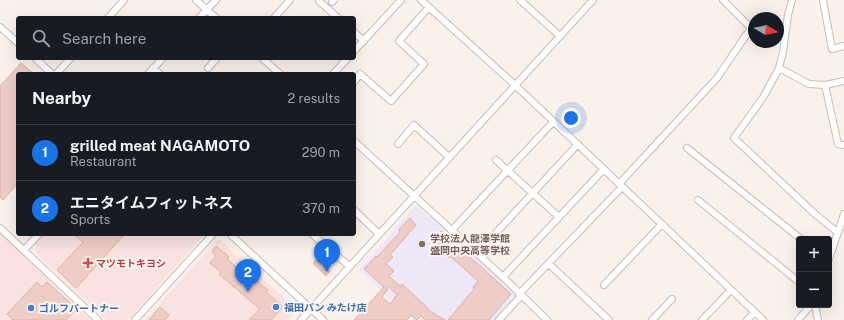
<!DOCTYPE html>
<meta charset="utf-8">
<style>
:root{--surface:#171b24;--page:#20242c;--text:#f1f3f6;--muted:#9ea1a6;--line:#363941;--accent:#1a73e8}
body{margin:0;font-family:"Public Sans","Noto Sans JP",sans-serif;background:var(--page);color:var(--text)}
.controls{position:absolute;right:12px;bottom:12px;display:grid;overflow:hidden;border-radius:4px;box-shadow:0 4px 16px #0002}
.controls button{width:36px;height:36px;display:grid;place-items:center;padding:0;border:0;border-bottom:1px solid var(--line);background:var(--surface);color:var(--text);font:20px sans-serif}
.compass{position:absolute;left:748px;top:12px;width:36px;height:36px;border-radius:50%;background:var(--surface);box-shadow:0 4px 16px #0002;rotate:100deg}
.you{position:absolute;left:571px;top:118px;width:14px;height:14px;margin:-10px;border:3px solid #fff;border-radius:50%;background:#1a73e8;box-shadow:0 0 0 6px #1a73e833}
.badge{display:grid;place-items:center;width:26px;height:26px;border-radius:50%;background:var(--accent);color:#fff;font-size:13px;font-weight:700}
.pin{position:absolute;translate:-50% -33px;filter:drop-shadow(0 1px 2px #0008)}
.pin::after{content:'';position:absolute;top:21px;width:14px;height:12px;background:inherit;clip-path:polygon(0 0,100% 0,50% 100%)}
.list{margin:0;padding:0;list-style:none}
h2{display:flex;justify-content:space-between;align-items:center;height:52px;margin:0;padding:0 16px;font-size:17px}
h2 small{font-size:13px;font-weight:400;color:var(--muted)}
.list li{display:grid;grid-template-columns:26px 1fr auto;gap:12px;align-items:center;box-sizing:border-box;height:56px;padding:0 16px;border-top:1px solid var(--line)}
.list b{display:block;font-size:15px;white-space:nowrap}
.list p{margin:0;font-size:13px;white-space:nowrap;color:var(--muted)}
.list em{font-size:13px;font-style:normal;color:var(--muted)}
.icon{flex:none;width:22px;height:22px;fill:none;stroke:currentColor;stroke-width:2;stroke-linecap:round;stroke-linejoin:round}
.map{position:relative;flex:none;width:844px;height:320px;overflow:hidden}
.search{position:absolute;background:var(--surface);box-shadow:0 4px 16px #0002;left:16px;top:16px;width:340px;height:44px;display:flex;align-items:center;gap:10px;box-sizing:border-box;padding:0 14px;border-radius:4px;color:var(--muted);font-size:15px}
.panel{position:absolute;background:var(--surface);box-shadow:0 4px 16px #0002;left:16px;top:72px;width:340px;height:164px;border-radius:4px}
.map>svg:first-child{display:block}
</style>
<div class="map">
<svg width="844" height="320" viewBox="0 0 844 320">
<rect width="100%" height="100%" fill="#faf1ea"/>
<path fill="#f9e2e0" d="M0 233 2 234 90 320H0Z
M43 234H205L128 320H106L36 253 35 244Z
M217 240H220L294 307 296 311 288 320H145Z"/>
<path fill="#eee7f7" d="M416 205 431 218 432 217 515 292 516 299 496 320H413L359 270Z"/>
<path fill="#edcdc5" stroke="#ddb2a7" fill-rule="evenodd" d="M21 63 34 74H18V183L3 200 0 197V86Z
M410 218 416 225 390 255 393 257 386 264 394 271 389 276 401 287 402 284 428 308 427 309 445 320H426L421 316 417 320 411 315 407 320H354L384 287 364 269 376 256 377 257 400 232 399 230ZM389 287 397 295 390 304 382 297Z
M441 231 511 294 489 320H448L474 289 473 287 478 281 450 256 449 258 431 242Z
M73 234H125L76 288 57 270 83 242Z
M216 246 229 257 227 259 249 278 251 276 268 290 266 292 283 307 271 320H249L260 309 219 274 221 272 210 263 216 256 212 252Z
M317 259 330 271 326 276 313 263Z
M37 282 42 287 47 282 77 309 66 320H13L7 314Z
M160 307 169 315 165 320H149Z"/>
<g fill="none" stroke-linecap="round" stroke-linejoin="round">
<g stroke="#cebab4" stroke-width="8">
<path id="minor" d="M196 0 216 18
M421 0 515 85 763 320
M520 0 560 36
M792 0 788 15 783 52 779 68 764 96 734 138 815 214 837 232
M823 0 832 49 844 46
M319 1 338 18
M332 2 334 0
M108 18 124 0
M199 18 216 0
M274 18 290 0
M0 27 18 43
M354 32 364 41
M354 51 401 0
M35 58 52 74
M262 58 280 74
M153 68 160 74
M208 68 217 58
M779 68 809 84 825 85 844 81
M56 74 71 58
M148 74 163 58
M333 74 348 58
M354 82 360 74 391 101 424 64 399 41 429 7
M825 85 838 144 844 145
M354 141 503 277 547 320
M398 144 414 125 449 157
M687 148 801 239
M496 160 559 217
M619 184 717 78 751 28 723 0
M698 200 799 282
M354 210 379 234
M0 228 98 320
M451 231 553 122
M230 234 323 320
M312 234 349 266
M493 236 578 144
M24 250 39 234
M829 259 844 214
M549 264 609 320
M503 277 603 170
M604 285 662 224
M519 294 622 187
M815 305 818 320
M135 320 213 234
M301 320 593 0
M499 320 521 296
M652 320 672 299
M702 320 731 290
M747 320 755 312
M798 320 811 305"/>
</g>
<use href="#minor" stroke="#fff" stroke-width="6"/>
</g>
<circle fill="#8d6e63" stroke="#fdf6f0" stroke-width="1.5" cx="422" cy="244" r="4"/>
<path fill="#e0444e" stroke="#fdf6f0" stroke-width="1.5" d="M86 257h4v4h4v4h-4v4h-4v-4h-4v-4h4z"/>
<g fill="#3f7fe0" stroke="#fdf6f0" stroke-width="1.5">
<circle cx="276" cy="307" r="4"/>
<circle cx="31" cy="308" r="4"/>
</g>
<g text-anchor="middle" stroke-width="4" stroke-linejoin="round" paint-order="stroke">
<g font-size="10" font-weight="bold" fill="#785e54" stroke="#fdf6f0" text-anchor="start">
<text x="430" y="242">学校法人龍澤学館<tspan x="430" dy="12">盛岡中央高等学校</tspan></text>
</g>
<g font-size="10" font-weight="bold" fill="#be3a42" stroke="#fdf6f0" text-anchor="start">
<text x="96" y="267">マツモトキヨシ</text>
</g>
<g font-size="10" font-weight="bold" fill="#366cbe" stroke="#fdf6f0" text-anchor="start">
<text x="284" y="311">福田パン みたけ店</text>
<text x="39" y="312">ゴルフパートナー</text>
</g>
</g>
</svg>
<div class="controls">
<button>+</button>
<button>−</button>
</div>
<svg class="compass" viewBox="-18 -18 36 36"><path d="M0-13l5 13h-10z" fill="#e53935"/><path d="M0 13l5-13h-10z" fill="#9ea1a6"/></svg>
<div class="you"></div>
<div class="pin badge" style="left:327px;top:272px">1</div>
<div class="pin badge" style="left:248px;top:292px">2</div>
<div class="search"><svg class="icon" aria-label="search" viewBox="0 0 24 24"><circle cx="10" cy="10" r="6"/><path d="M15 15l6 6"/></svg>Search here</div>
<section class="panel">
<h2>Nearby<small>2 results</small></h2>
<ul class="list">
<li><span class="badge">1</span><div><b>grilled meat NAGAMOTO</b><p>Restaurant</p></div><em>290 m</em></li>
<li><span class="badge">2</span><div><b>エニタイムフィットネス</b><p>Sports</p></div><em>370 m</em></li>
</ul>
</section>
</div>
